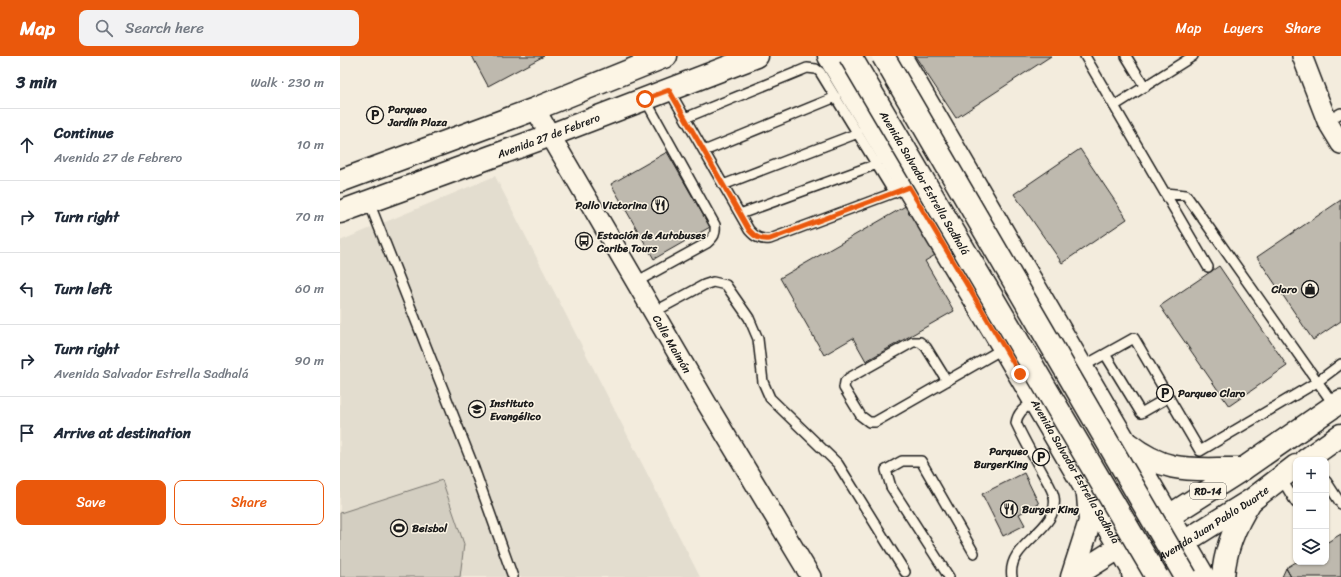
<!DOCTYPE html>
<meta charset="utf-8">
<style>
:root{--surface:#fff;--page:#f2f2f3;--text:#1f2937;--muted:#747a83;--line:#e0e1e3;--accent:#ea580c}
body{margin:0;font-family:Sriracha,sans-serif;background:var(--page);color:var(--text)}
.controls{position:absolute;right:12px;bottom:12px;display:grid;overflow:hidden;border-radius:8px;box-shadow:0 1px 3px #0004}
.controls button{width:36px;height:36px;display:grid;place-items:center;padding:0;border:0;border-bottom:1px solid var(--line);background:var(--surface);color:var(--text);font:20px sans-serif}
.stop{position:absolute;width:12px;height:12px;margin:-9px;border:3px solid #ea580c;border-radius:50%;background:#fff}
.stop.end{background:#ea580c;border-color:#fff;box-shadow:0 1px 4px #0008}
.list{margin:0;padding:0;list-style:none}
h2{display:flex;justify-content:space-between;align-items:center;height:52px;margin:0;padding:0 16px;font-size:17px}
h2 small{font-size:13px;font-weight:400;color:var(--muted)}
.list li{display:grid;grid-template-columns:26px 1fr auto;gap:12px;align-items:center;box-sizing:border-box;height:72px;padding:0 16px;border-top:1px solid var(--line)}
.list b{display:block;font-size:15px;white-space:nowrap}
.list p{margin:0;font-size:13px;white-space:nowrap;color:var(--muted)}
.list em{font-size:13px;font-style:normal;color:var(--muted)}
.actions{display:flex;gap:8px;padding:12px 16px}
.actions a{flex:1;padding:9px 0;border:1px solid var(--accent);border-radius:8px;text-align:center;font-size:14px;color:var(--accent)}
.actions .main{background:var(--accent);color:#fff}
.icon{flex:none;width:22px;height:22px;fill:none;stroke:currentColor;stroke-width:2;stroke-linecap:round;stroke-linejoin:round}
.map{position:relative;flex:none;width:1001px;height:521px;overflow:hidden}
header{display:flex;align-items:center;gap:24px;box-sizing:border-box;height:56px;padding:0 20px;background:var(--accent);color:#fff}
header strong{font-size:19px}
nav{display:flex;gap:22px;margin-inline-start:auto;font-size:14px}
.search{width:280px;height:36px;background:var(--page);display:flex;align-items:center;gap:10px;box-sizing:border-box;padding:0 14px;border-radius:8px;color:var(--muted);font-size:15px}
main{display:flex}
aside{flex:1;background:var(--surface)}
.map>svg:first-child{display:block}
</style>
<header>
<strong>Map</strong>
<div class="search"><svg class="icon" aria-label="search" viewBox="0 0 24 24"><circle cx="10" cy="10" r="6"/><path d="M15 15l6 6"/></svg>Search here</div>
<nav><a>Map</a><a>Layers</a><a>Share</a></nav>
</header>
<main>
<aside>
<h2>3 min<small>Walk · 230 m</small></h2>
<ul class="list">
<li><svg class="icon" aria-label="ahead" viewBox="0 0 24 24"><path d="M12 20V5M6 11l6-6 6 6"/></svg><div><b>Continue</b><p>Avenida 27 de Febrero</p></div><em>10 m</em></li>
<li><svg class="icon" aria-label="right" viewBox="0 0 24 24"><path d="M7 20v-9h11M14 6l5 5-5 5"/></svg><div><b>Turn right</b></div><em>70 m</em></li>
<li><svg class="icon" aria-label="left" viewBox="0 0 24 24"><path d="M17 20v-9H6M10 6l-5 5 5 5"/></svg><div><b>Turn left</b></div><em>60 m</em></li>
<li><svg class="icon" aria-label="right" viewBox="0 0 24 24"><path d="M7 20v-9h11M14 6l5 5-5 5"/></svg><div><b>Turn right</b><p>Avenida Salvador Estrella Sadhalá</p></div><em>90 m</em></li>
<li><svg class="icon" aria-label="arrive" viewBox="0 0 24 24"><path d="M6 21V4h12l-3 4 3 4H6"/></svg><div><b>Arrive at destination</b></div></li>
</ul>
<div class="actions"><a class="main">Save</a><a>Share</a></div>
</aside>
<div class="map">
<svg width="1001" height="521" viewBox="0 0 1001 521">
<rect width="100%" height="100%" fill="#f3ecdd"/>
<filter id="ink" filterUnits="userSpaceOnUse"><feTurbulence type="fractalNoise" baseFrequency=".025" numOctaves="2"/><feDisplacementMap in="SourceGraphic" scale="8" xChannelSelector="R" yChannelSelector="G"/><feConvolveMatrix kernelMatrix="1 2 1 2 8 2 1 2 1" color-interpolation-filters="sRGB"/></filter>
<g filter="url(#ink)">
<path fill="#e3ddcf" d="M155 120 360 521H0V185Z"/>
<path fill="#d3cec1" stroke="#78756e" d="M102 424 124 488 120 521H0V457Z"/>
<path fill="#beb9ae" stroke="#1c1c1c" d="M132 0H204L148 30Z
M575 0H711L616 62Z
M740 93 787 163 722 207 674 138Z
M327 96 370 171 314 203 271 128Z
M1001 144V265L973 284 917 201Z
M569 148 597 198 585 205 614 255 526 305 513 282 484 299 440 222Z
M879 210 947 310 889 350 820 250Z
M684 417 699 448 679 458 685 469 663 480 642 438Z
M1001 478V521H951L946 512 956 506H986V487Z
M946 512 951 521H942Z"/>
<g fill="none" stroke-linecap="round" stroke-linejoin="round">
<g stroke="#1c1c1c" stroke-width="12">
<path id="lane" d="M745 0 868 211
M786 0 805 31
M329 34 409 174C415 181 420 184 430 183L569 131
M774 50 853 0
M345 62 467 12 476 13 480 16 554 137
M987 65 1001 57
M364 95 496 41
M383 129 518 77
M825 137 846 139 994 349
M29 146 131 404 173 521
M400 158 537 108
M296 226 367 187C374 181 376 178 375 169L305 43
M314 256 364 229 373 226 386 229 409 262 418 283 423 326 430 342 498 408 565 516
M765 298 801 357 829 341
M742 311 794 282 860 395 977 326 1001 308
M607 325 586 291 580 286H573L509 322 505 326 504 332 521 360 529 366H535L664 292
M941 422 956 447
M986 425 1001 448
M609 521 551 431 546 414 562 405H581L634 497
M672 521C666 487 720 475 714 441 712 432 706 424 702 416 693 400 684 384 676 367 678 355 685 352 695 345"/>
</g>
<g stroke="#1c1c1c" stroke-width="22">
<g id="street">
<path d="M962 0 987 65 1001 88"/>
<path id="s1" d="M195 53 367 348 471 521"/>
</g>
</g>
<g stroke="#1c1c1c" stroke-width="25">
<g id="primary">
<path id="s2" d="M489 0 664 292 797 521"/>
<path d="M560 0 864 521"/>
<path d="M0 125 195 53 326 0"/>
<path id="s3" d="M0 156 211 79 417 0"/>
<path d="M788 388C829 420 854 412 903 413"/>
<path d="M966 404 1001 379"/>
<path id="s4" d="M793 518 913 443 956 410"/>
<path d="M732 521 750 465 748 439"/>
<path d="M733 521 903 413 1001 345"/>
<path d="M883 521C885 494 895 469 910 446"/>
</g>
</g>
<use href="#lane" stroke="#fcf5e5" stroke-width="9"/>
<use href="#street" stroke="#fcf5e5" stroke-width="19"/>
<use href="#primary" stroke="#fcf5e5" stroke-width="22"/>
<g stroke="#1c1c1c" stroke-width="25" stroke-linecap="butt">
<g id="highway-bridge">
<path id="s5" d="M510 0 817 521"/>
<path d="M543 0 846 521"/>
</g>
</g>
<use href="#highway-bridge" stroke="#fcf5e5" stroke-width="22"/>
</g>
</g>
<g fill="none" stroke-linecap="round" stroke-linejoin="round" filter="url(#ink)">
<path stroke="#ea580c" stroke-width="5" d="M305 43 329 34 409 174C415 181 420 184 430 183L569 131 680 318"/>
</g>
<defs>
<g id="parking-ring" transform="scale(0.9)"><circle r="9.5" fill="#fcf5e5" stroke="#1c1c1c" stroke-width="1.5"/><path d="M-3.5-5.5H1a3.5 3.5 0 0 1 0 7H-1V5.5H-3.5ZM-1-3.4V-.6H.8a1.4 1.4 0 0 0 0-2.8Z" fill="#1c1c1c"/></g>
<g id="restaurant-ring" transform="scale(0.9)"><circle r="9.5" fill="#fcf5e5" stroke="#1c1c1c" stroke-width="1.5"/><path d="M-5-6h1v4h1v-4h1v4h1v-4h1v5L-1.5 .5V6h-2V.5L-5-1ZM5-6V6H3V1.5H1.5Q1.5-4 5-6Z" fill="#1c1c1c"/></g>
<g id="bus-ring" transform="scale(0.9)"><circle r="9.5" fill="#fcf5e5" stroke="#1c1c1c" stroke-width="1.5"/><path d="M-5-6H5V4H4V6H2V4H-2V6H-4V4H-5ZM-3.5-4V0h7V-4ZM-3.5 1.2v1.5H-2V1.2ZM2 1.2v1.5H3.5V1.2Z" fill="#1c1c1c"/></g>
<g id="shop-ring" transform="scale(0.9)"><circle r="9.5" fill="#fcf5e5" stroke="#1c1c1c" stroke-width="1.5"/><path d="M-5-2.5h2.3a2.7 3.5 0 0 1 5.4 0H5L5.5 6h-11ZM-1.5-2.5h3a1.5 2.3 0 0 0-3 0Z" fill="#1c1c1c"/></g>
<g id="school-ring" transform="scale(0.9)"><circle r="9.5" fill="#fcf5e5" stroke="#1c1c1c" stroke-width="1.5"/><path d="M0-5L7-2L0 1L-7-2ZM-4 1L0 2.5L4 1V4Q0 6-4 4Z" fill="#1c1c1c"/></g>
<g id="stadium-ring" transform="scale(0.9)"><circle r="9.5" fill="#fcf5e5" stroke="#1c1c1c" stroke-width="1.5"/><path d="M0-5a6.5 5 0 1 0 0 10a6.5 5 0 1 0 0-10ZM-3.5-1.8h7v3.6h-7Z" fill="#1c1c1c"/></g>
</defs>
<g fill-rule="evenodd">
<use href="#parking-ring" x="35" y="59"/>
<use href="#restaurant-ring" x="320" y="149"/>
<use href="#bus-ring" x="244" y="185"/>
<use href="#shop-ring" x="970" y="233"/>
<use href="#parking-ring" x="825" y="337"/>
<use href="#school-ring" x="137" y="353"/>
<use href="#parking-ring" x="701" y="401"/>
<use href="#restaurant-ring" x="669" y="453"/>
<use href="#stadium-ring" x="59" y="472"/>
</g>
<g text-anchor="middle" stroke-width="3" stroke-linejoin="round" paint-order="stroke">
<rect fill="#fcf5e5" stroke="#5f5d58" stroke-width="1" x="850" y="427" width="36" height="16" rx="3"/>
<g font-size="10" font-weight="bold" fill="#1c1c1c">
<text x="868" y="439">RD-14</text>
</g>
<g font-size="11" font-weight="bold" fill="#1c1c1c" stroke="#fcf5e5" text-anchor="start">
<text x="48" y="57">Parqueo<tspan x="48" dy="13">Jardín Plaza</tspan></text>
<text x="307" y="153" text-anchor="end">Pollo Victorina</text>
<text x="257" y="183">Estación de Autobuses<tspan x="257" dy="13">Caribe Tours</tspan></text>
<text x="957" y="237" text-anchor="end">Claro</text>
<text x="838" y="341">Parqueo Claro</text>
<text x="150" y="351">Instituto<tspan x="150" dy="13">Evangélico</tspan></text>
<text x="688" y="399" text-anchor="end">Parqueo<tspan x="688" dy="13">BurgerKing</tspan></text>
<text x="682" y="457">Burger King</text>
<text x="72" y="476">Beisbol</text>
</g>
<g font-size="11" fill="#1c1c1c" stroke="#fcf5e5">
<text dy="4" stroke="none"><textPath href="#s3" startOffset="222">Avenida 27 de Febrero</textPath></text>
<text dy="4" stroke="none"><textPath href="#s5" startOffset="147">Avenida Salvador Estrella Sadhalá</textPath></text>
<text dy="4" stroke="none"><textPath href="#s1" startOffset="272">Calle Maimón</textPath></text>
<text dy="4" stroke="none"><textPath href="#s2" startOffset="483">Avenida Salvador Estrella Sadhalá</textPath></text>
<text dy="4" stroke="none"><textPath href="#s4" startOffset="95">Avenida Juan Pablo Duarte</textPath></text>
</g>
</g>
</svg>
<div class="controls">
<button>+</button>
<button>−</button>
<button><svg class="icon" aria-label="layers" viewBox="0 0 24 24"><path d="M12 4l9 5-9 5-9-5zM3 14l9 5 9-5"/></svg></button>
</div>
<div class="stop" style="left:305px;top:43px"></div>
<div class="stop end" style="left:680px;top:318px"></div>
</div>
</main>
